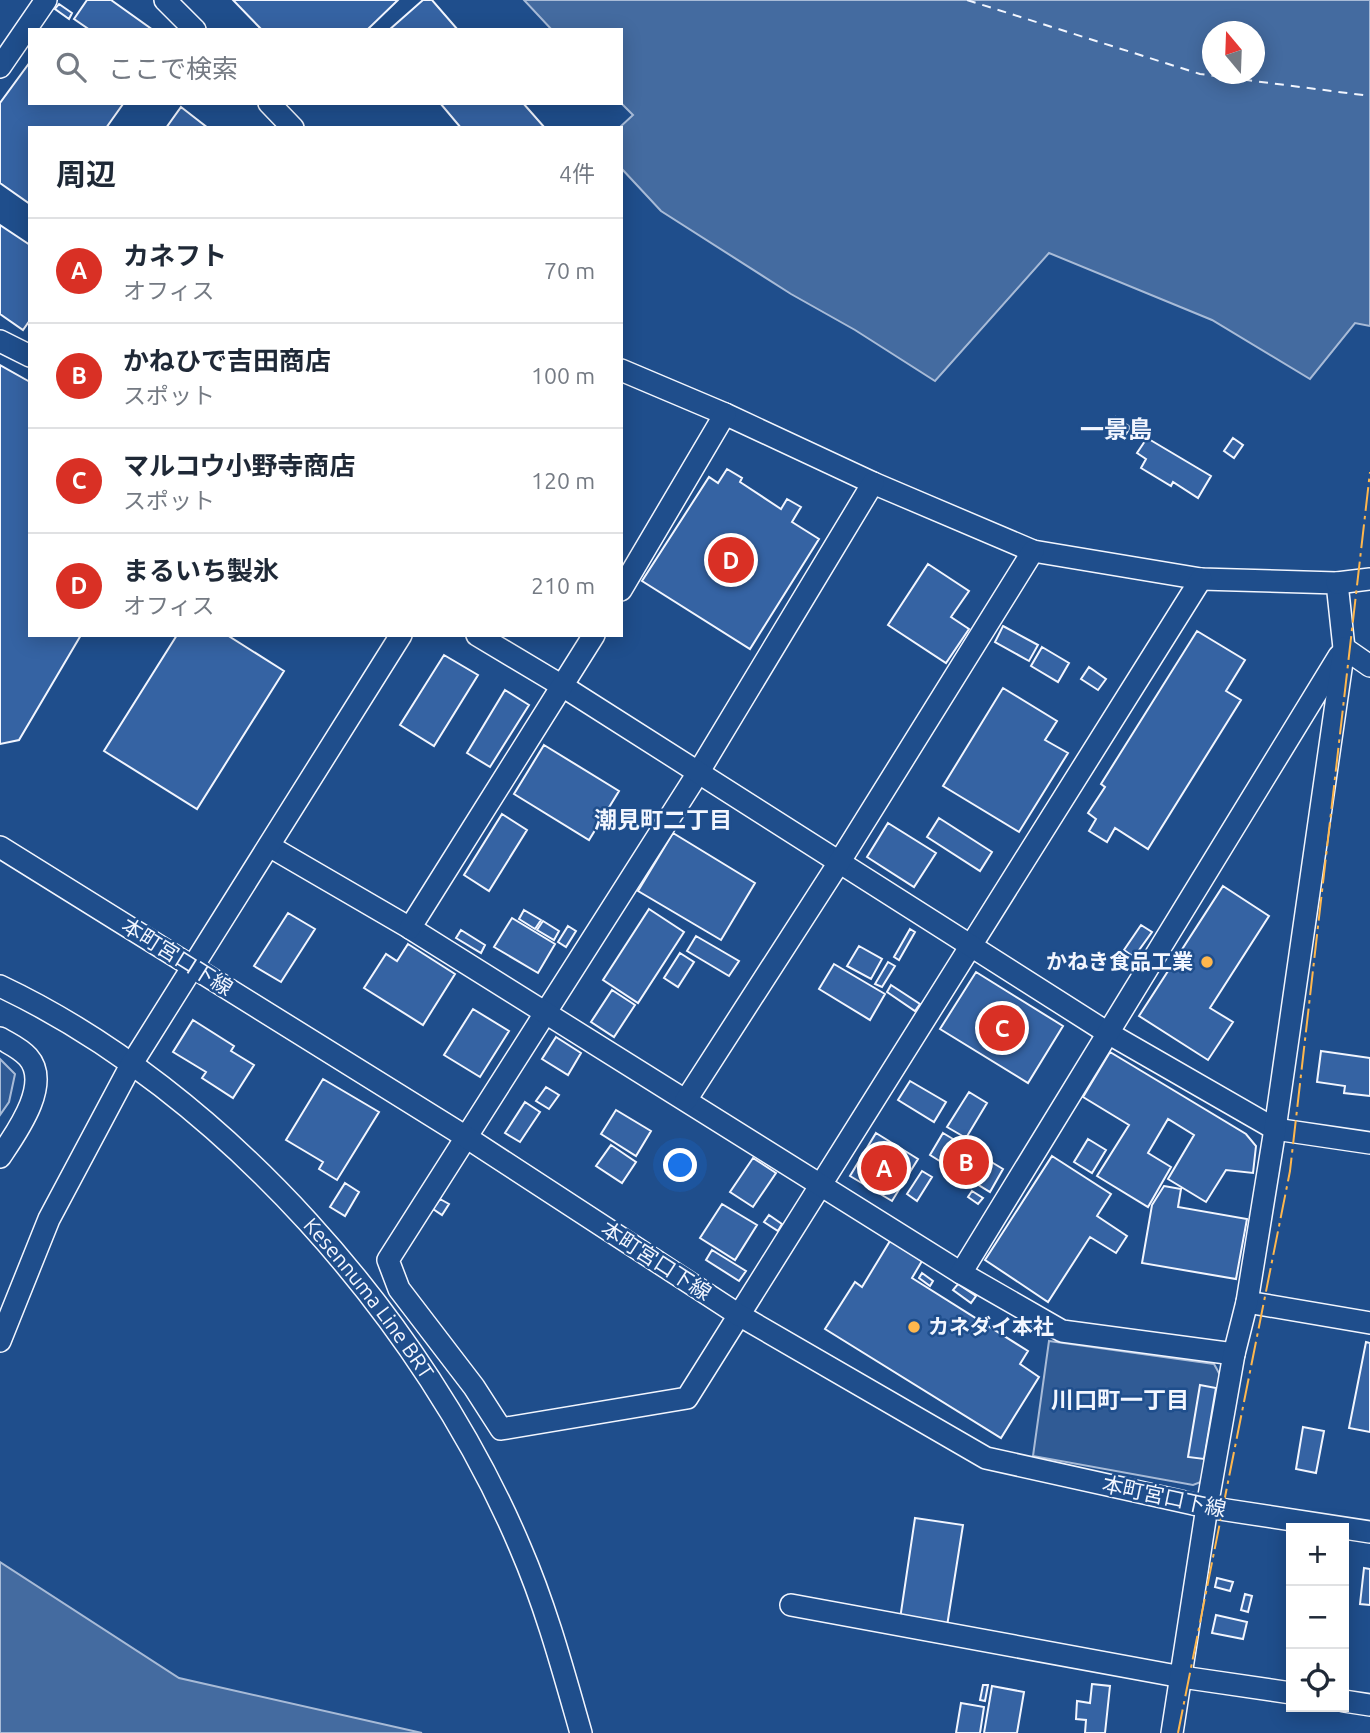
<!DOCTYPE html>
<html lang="ja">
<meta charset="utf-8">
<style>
:root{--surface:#fff;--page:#f6f6f7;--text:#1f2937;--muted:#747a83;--line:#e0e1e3;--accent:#d93025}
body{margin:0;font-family:Ubuntu,"Noto Sans JP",sans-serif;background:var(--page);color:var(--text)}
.controls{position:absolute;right:21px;bottom:21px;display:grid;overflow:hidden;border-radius:0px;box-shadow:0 4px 18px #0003}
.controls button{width:63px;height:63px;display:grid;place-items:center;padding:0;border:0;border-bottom:2px solid var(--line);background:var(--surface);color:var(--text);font:35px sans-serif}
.compass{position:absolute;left:1202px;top:21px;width:63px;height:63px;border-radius:50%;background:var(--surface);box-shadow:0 4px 18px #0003;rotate:341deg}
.you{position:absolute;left:681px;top:1166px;width:24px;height:24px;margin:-18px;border:5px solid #fff;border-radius:50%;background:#1a73e8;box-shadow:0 0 0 10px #1a73e833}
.badge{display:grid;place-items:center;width:46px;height:46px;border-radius:50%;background:var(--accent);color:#fff;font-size:23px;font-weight:700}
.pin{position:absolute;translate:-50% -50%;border:4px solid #fff;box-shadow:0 2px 7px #0006}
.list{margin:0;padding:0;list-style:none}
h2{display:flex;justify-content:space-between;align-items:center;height:91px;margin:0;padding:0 28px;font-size:30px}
h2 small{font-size:23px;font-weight:400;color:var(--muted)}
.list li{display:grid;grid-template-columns:46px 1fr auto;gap:21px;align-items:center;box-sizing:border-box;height:105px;padding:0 28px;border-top:2px solid var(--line)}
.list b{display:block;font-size:26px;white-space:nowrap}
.list p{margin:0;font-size:23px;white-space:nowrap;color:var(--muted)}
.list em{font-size:23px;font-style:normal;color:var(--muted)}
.icon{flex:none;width:38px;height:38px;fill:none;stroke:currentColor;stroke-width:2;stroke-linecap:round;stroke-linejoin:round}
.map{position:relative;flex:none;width:1370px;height:1733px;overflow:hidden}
.search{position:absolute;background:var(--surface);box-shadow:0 4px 18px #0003;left:28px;top:28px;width:595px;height:77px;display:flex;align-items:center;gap:18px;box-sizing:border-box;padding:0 24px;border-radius:0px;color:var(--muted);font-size:26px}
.panel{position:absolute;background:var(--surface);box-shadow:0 4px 18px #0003;left:28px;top:126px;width:595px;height:511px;border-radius:0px}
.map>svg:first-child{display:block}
</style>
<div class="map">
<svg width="1370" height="1733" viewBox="0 0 1370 1733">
<rect width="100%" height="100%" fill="#1f4e8c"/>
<path fill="#305b95" stroke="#a8bbd7" stroke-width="2" d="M0 1059 15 1074 9 1102 0 1115Z
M1049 1341 1214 1364 1220 1375 1206 1480 1193 1485 1033 1456Z"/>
<path fill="#446ba0" stroke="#a8bbd7" stroke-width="2" fill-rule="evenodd" d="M524 0H1370V326L1355 323 1310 379 1212 320 1049 253 935 381 855 330 791 294 661 211 621 168V128H619L633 115 621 103V30H552ZM1212 32H1254V74H1212Z
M0 1562 179 1678 422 1733H0Z"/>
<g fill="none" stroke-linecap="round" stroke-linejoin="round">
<path stroke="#f2f6ff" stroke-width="2" stroke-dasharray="9 7" stroke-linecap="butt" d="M967 0 1200 74 1370 96"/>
</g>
<path fill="#3563a3" stroke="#f2f6ff" stroke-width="2" d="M87 0H111L153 30H90L74 19Z
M233 0H398L367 30H262Z
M423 0H432L458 30H389Z
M59 4 72 13 69 19 55 9Z
M30 62V103L123 104 106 128H30V204L0 183V103Z
M440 103H523L545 128H461Z
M181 107 208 128H166Z
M0 225 30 245V320L23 330 0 314Z
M0 365 30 382V635H81L19 740 0 744Z
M1116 417 1130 427 1126 434 1112 424Z
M1147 438 1211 476 1198 498 1173 482 1171 486 1141 468 1146 459 1137 453Z
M1233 438 1243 445 1234 458 1224 451Z
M727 469 742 478 740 482 781 509 787 499 801 507 792 522 819 539 750 649 642 581 709 477 718 483Z
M928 564 969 591 951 617 969 629 946 663 888 625Z
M1003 626 1038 645 1029 661 995 642Z
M1197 631 1245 660 1226 691 1241 700 1148 849 1115 828 1107 842 1089 831 1096 819 1088 813 1105 787 1101 784Z
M177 635H227L284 671 197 809 104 751Z
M1042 647 1069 663 1058 682 1031 666Z
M444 655 478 675 434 746 400 725Z
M1089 667 1106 679 1098 690 1081 679Z
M1003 688 1057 721 1045 740 1068 753 1019 832 943 786Z
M505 690 529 705 490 767 467 753Z
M544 745 619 791 589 840 514 794Z
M502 814 527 830 489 891 464 875Z
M939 818 992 852 980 871 927 837Z
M888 823 936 853 914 887 867 857Z
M673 833 755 883 721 940 638 891Z
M1223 886 1269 916 1210 1008 1233 1022 1208 1060 1139 1016Z
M649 909 684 932 638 1003 603 980Z
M524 910 541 920 535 929 519 919Z
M288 913 315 929 281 982 254 966Z
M512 918 555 944 538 973 494 947Z
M543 921 559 931 554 940 537 930Z
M1141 925 1152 932 1134 957 1124 950Z
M568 926 576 931 566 947 558 942Z
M910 929 915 932 899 960 894 957Z
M461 930 485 945 481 953 456 938Z
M696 936 739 961 729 976 687 951Z
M408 944 455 974 423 1025 364 988 386 954 397 961Z
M859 946 882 959 871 979 847 966Z
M680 953 694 962 678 987 664 978Z
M888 962 895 966 882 987 875 984Z
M834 964 885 994 870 1020 819 989Z
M976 972 1063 1026 1028 1083 940 1029Z
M891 985 920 1004 915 1011 887 992Z
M612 990 635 1005 614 1037 591 1022Z
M473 1009 509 1031 480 1077 444 1055Z
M193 1020 234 1046 231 1051 254 1065 233 1098 202 1078 206 1072 173 1052Z
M556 1037 581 1053 568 1075 542 1059Z
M1321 1051 1370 1058V1096L1344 1093 1345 1086 1317 1082Z
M1110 1052 1246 1134 1256 1146 1253 1173 1226 1170 1206 1202 1168 1179 1194 1135 1168 1119 1148 1153 1171 1167 1148 1207 1097 1176 1129 1125 1083 1097Z
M323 1079 379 1112 337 1180 319 1169 323 1162 286 1140Z
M910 1081 946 1102 934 1122 898 1100Z
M546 1087 559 1095 549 1109 536 1101Z
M969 1092 987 1103 966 1138 947 1127Z
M525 1102 540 1112 520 1142 505 1133Z
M616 1110 651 1131 636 1156 601 1134Z
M876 1133 918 1159 892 1201 850 1176Z
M943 1133 1003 1169 990 1192 930 1155Z
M1088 1139 1106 1150 1092 1173 1074 1162Z
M611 1145 636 1162 622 1183 596 1166Z
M1052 1156 1111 1194 1097 1216 1127 1236 1116 1253 1090 1237 1048 1302 985 1260Z
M753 1158 776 1173 753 1207 730 1192Z
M922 1171 932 1177 917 1201 907 1194Z
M345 1183 359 1192 345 1216 330 1207Z
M1164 1186 1181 1189 1178 1207 1247 1219 1236 1279 1142 1263 1152 1205Z
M972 1191 983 1198 978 1204 968 1197Z
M440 1199 449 1204 442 1215 433 1209Z
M722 1204 757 1225 735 1260 700 1238Z
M769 1215 782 1224 778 1231 764 1222Z
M890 1241 922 1261 912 1278 1028 1351 1020 1364 1039 1377 1001 1438 825 1329 855 1282 862 1287Z
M712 1250 746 1271 739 1281 706 1260Z
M922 1273 933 1281 930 1286 919 1278Z
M958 1284 976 1296 971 1303 953 1290Z
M1366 1342 1370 1343V1432L1349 1428Z
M1200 1385 1216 1388 1204 1459 1188 1457Z
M1303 1427 1324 1431 1316 1473 1296 1469Z
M915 1518 963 1525 947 1626 900 1619Z
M1364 1568 1370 1569V1605L1360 1604Z
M1217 1578 1233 1582 1230 1591 1215 1587Z
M1245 1594 1252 1596 1248 1612 1241 1610Z
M1216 1615 1247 1622 1243 1639 1212 1633Z
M1092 1684 1110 1686 1105 1733H1085L1086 1720 1076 1719 1077 1701 1090 1703Z
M983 1685H988L985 1701 980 1700Z
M992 1686 1024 1692 1017 1733H984Z
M961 1703 984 1707 980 1733H956Z"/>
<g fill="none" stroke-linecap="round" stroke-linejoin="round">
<g stroke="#f2f6ff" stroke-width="24">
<g id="minor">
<path d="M165 0 195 30"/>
<path d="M0 67 46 0"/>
<path d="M269 103 293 128"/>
<path d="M0 341 30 356"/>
<path d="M621 370 725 414 873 483 1033 551 1201 579 1337 583 1344 648 1370 666"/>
<path d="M873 483 698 773 388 1260 399 1289 474 1387 501 1429 687 1398 1201 579"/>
<path d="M1337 583 1370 579"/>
<path d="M621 590 725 414"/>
<path d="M477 635 564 687 1108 1033 1275 1129 1370 1143"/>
<path d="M269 846 410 928 961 1273 1062 1331 1234 1354"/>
<path d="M0 847 466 1137 739 1315 986 1458 1207 1507 1370 1532"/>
<path d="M410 928 594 635"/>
<path id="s1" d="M0 986C222 1091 425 1322 520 1547 546 1607 563 1670 581 1733"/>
<path d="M0 1038C10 1044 20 1048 28 1057 52 1084 16 1133 0 1157"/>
<path d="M686 1100 840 861 1033 551"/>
<path d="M961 1273 1339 656"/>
<path d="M1247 1302 1370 1323"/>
<path d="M0 1341 49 1219 131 1065 401 635"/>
<path d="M791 1605 1182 1677 1291 1693"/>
<path d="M1344 1701 1370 1705"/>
<path d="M1172 1733 1207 1507 1234 1354 1247 1302 1275 1129 1344 648"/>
</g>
</g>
<use href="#minor" stroke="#1f4e8c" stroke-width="21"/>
<path stroke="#ffb74d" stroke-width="2" stroke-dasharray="24 5 3.5 5" stroke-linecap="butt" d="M1178 1733 1290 1171 1370 472"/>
</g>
<g fill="#ffb74d" stroke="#1f4e8c" stroke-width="2.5">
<circle cx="1207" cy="962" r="7"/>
<circle cx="914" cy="1327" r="7"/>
</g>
<g text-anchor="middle" stroke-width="5" stroke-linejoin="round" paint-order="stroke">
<g font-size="21" fill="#f2f6ff" stroke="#1f4e8c">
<text transform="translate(177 957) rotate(32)" y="7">本町宮口下線</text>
<text transform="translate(656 1261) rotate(33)" y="7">本町宮口下線</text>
<text dy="7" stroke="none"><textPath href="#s1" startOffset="488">Kesennuma Line BRT</textPath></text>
<text transform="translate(1164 1497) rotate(12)" y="7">本町宮口下線</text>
</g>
<g font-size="21" font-weight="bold" fill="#f2f6ff" stroke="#1f4e8c" text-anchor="end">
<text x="1193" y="969">かねき食品工業</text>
<text x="928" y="1334" text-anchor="start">カネダイ本社</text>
</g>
<g font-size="23" font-weight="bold" fill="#f2f6ff" stroke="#1f4e8c">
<text x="663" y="828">潮見町二丁目</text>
<text x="1120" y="1408">川口町一丁目</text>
</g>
<g font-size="24" font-weight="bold" fill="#f2f6ff" stroke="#1f4e8c">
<text x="1116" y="438">一景島</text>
</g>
</g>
</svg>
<div class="controls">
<button>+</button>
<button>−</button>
<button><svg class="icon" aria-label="locate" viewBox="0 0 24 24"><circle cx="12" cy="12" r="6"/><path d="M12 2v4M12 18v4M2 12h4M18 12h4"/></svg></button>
</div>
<svg class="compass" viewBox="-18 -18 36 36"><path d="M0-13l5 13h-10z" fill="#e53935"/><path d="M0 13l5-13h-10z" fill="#747a83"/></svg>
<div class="you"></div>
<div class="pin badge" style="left:884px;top:1168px">A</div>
<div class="pin badge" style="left:966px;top:1162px">B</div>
<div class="pin badge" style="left:1002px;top:1028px">C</div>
<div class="pin badge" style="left:731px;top:560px">D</div>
<div class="search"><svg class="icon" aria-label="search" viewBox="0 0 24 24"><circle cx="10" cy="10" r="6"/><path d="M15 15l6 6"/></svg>ここで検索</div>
<section class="panel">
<h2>周辺<small>4件</small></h2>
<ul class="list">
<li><span class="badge">A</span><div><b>カネフト</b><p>オフィス</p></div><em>70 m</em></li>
<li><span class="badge">B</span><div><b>かねひで吉田商店</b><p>スポット</p></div><em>100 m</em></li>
<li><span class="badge">C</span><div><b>マルコウ小野寺商店</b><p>スポット</p></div><em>120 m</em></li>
<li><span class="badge">D</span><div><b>まるいち製氷</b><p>オフィス</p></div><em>210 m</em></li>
</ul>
</section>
</div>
